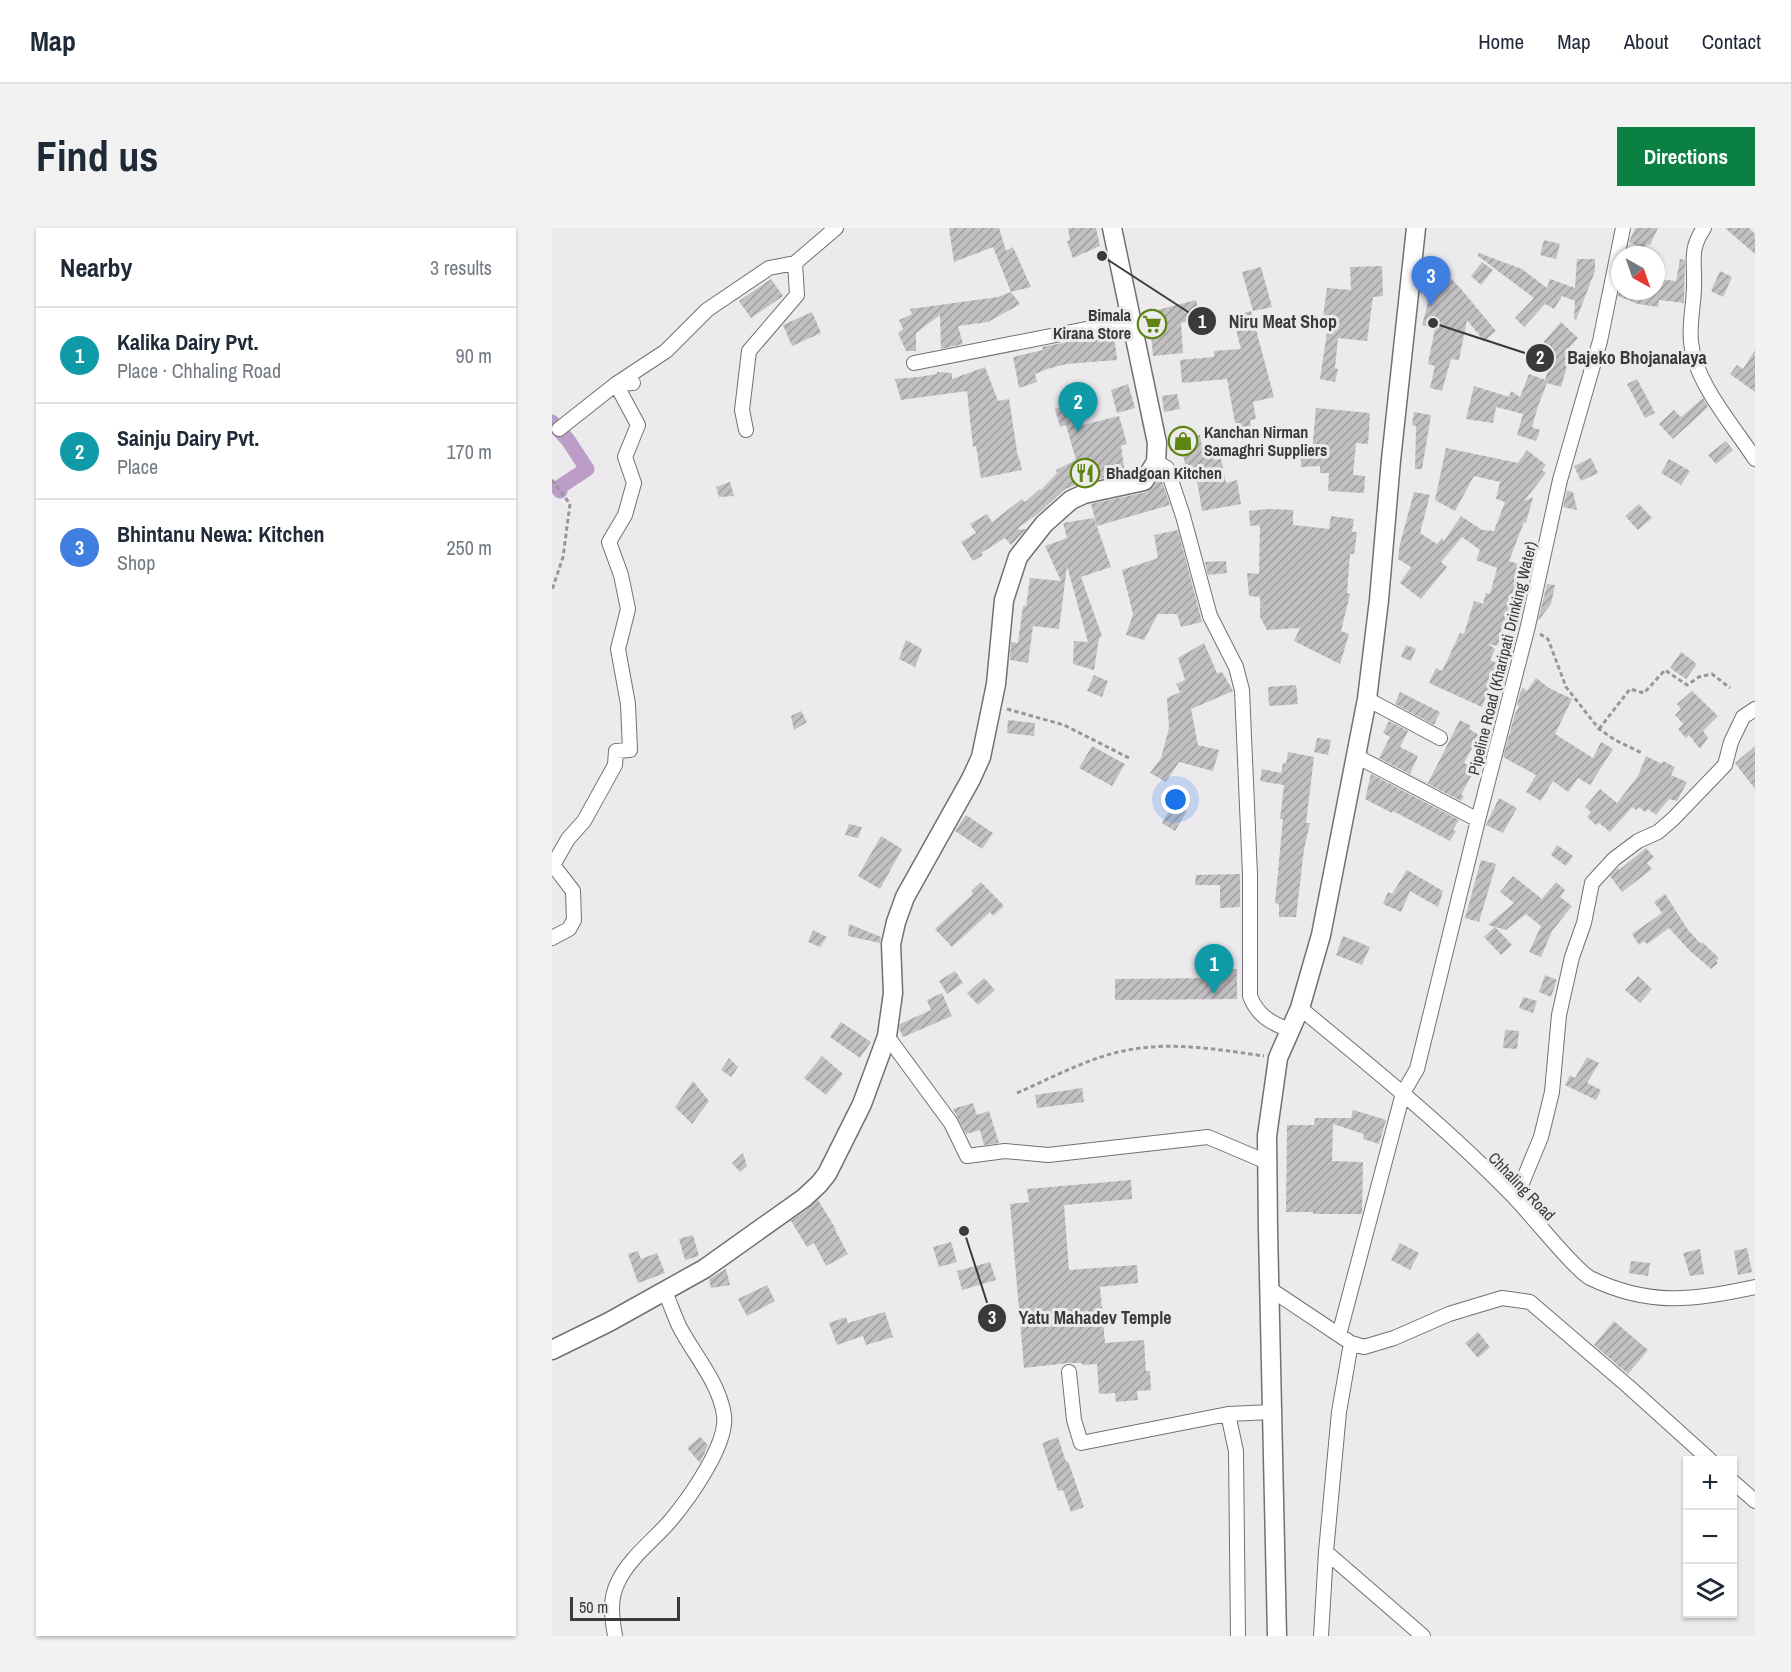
<!DOCTYPE html>
<meta charset="utf-8">
<style>
:root{--surface:#fff;--page:#f2f2f3;--text:#1f2937;--muted:#747a83;--line:#e0e1e3;--accent:#0b8043}
body{margin:0;font-family:"Archivo Narrow",sans-serif;background:var(--page);color:var(--text)}
.controls{position:absolute;right:18px;bottom:18px;display:grid;overflow:hidden;border-radius:0px;box-shadow:0 2px 4px #0004}
.controls button{width:54px;height:54px;display:grid;place-items:center;padding:0;border:0;border-bottom:2px solid var(--line);background:var(--surface);color:var(--text);font:30px sans-serif}
.compass{position:absolute;left:1059px;top:18px;width:54px;height:54px;border-radius:50%;background:var(--surface);box-shadow:0 2px 4px #0004;rotate:140deg}
.scale{position:absolute;left:18px;bottom:15px;width:110px;box-sizing:border-box;padding-left:6px;border:3px solid #3a393b;border-top:0;font-size:16px;line-height:21px;white-space:nowrap;color:#3a393b;-webkit-text-stroke:4px #edeaee;paint-order:stroke}
.you{position:absolute;left:624px;top:572px;width:21px;height:21px;margin:-15px;border:4px solid #fff;border-radius:50%;background:#1a73e8;box-shadow:0 0 0 9px #1a73e833}
.badge{display:grid;place-items:center;width:39px;height:39px;border-radius:50%;background:var(--accent);color:#fff;font-size:20px;font-weight:700}
.pin{position:absolute;translate:-50% -50px;filter:drop-shadow(0 2px 3px #0008)}
.pin::after{content:'';position:absolute;top:32px;width:21px;height:18px;background:inherit;clip-path:polygon(0 0,100% 0,50% 100%)}
.list{margin:0;padding:0;list-style:none}
h2{display:flex;justify-content:space-between;align-items:center;height:78px;margin:0;padding:0 24px;font-size:26px}
h2 small{font-size:20px;font-weight:400;color:var(--muted)}
.list li{display:grid;grid-template-columns:39px 1fr auto;gap:18px;align-items:center;box-sizing:border-box;height:96px;padding:0 24px;border-top:2px solid var(--line)}
.list b{display:block;font-size:22px;white-space:nowrap}
.list p{margin:0;font-size:20px;white-space:nowrap;color:var(--muted)}
.list em{font-size:20px;font-style:normal;color:var(--muted)}
.icon{flex:none;width:33px;height:33px;fill:none;stroke:currentColor;stroke-width:2;stroke-linecap:round;stroke-linejoin:round}
.map{position:relative;flex:none;width:1203px;height:1408px;overflow:hidden;border-radius:0px}
header{display:flex;align-items:center;gap:36px;box-sizing:border-box;height:84px;padding:0 30px;background:var(--surface);border-bottom:2px solid var(--line)}
header strong{font-size:28px}
nav{display:flex;gap:33px;margin-inline-start:auto;font-size:21px}
.intro{display:flex;align-items:center;justify-content:space-between;box-sizing:border-box;height:144px;padding:0 36px}
h1{margin:0;font-size:42px}
.button{padding:15px 27px;border-radius:0px;background:var(--accent);color:#fff;font-size:21px;font-weight:700}
main{display:flex;gap:36px;padding:0 36px}
aside{flex:1;background:var(--surface);border-radius:0px;box-shadow:0 2px 4px #0004}
.map>svg:first-child{display:block}
</style>
<header>
<strong>Map</strong>
<nav><a>Home</a><a>Map</a><a>About</a><a>Contact</a></nav>
</header>
<div class="intro"><h1>Find us</h1><a class="button">Directions</a></div>
<main>
<aside>
<h2>Nearby<small>3 results</small></h2>
<ul class="list">
<li><span class="badge" style="background:#0f9aa8">1</span><div><b>Kalika Dairy Pvt.</b><p>Place · Chhaling Road</p></div><em>90 m</em></li>
<li><span class="badge" style="background:#0f9aa8">2</span><div><b>Sainju Dairy Pvt.</b><p>Place</p></div><em>170 m</em></li>
<li><span class="badge" style="background:#3f7fe0">3</span><div><b>Bhintanu Newa: Kitchen</b><p>Shop</p></div><em>250 m</em></li>
</ul>
</aside>
<div class="map">
<svg width="1203" height="1408" viewBox="0 0 1203 1408">
<defs>
<pattern id="building-hatch" width="6" height="6" patternUnits="userSpaceOnUse" patternTransform="scale(1.5)"><rect width="6" height="6" fill="#c3c0c4"/><path d="M-1 1l2-2M0 6l6-6M5 7l2-2" fill="none" stroke="#9f9da0"/></pattern>
</defs>
<rect width="100%" height="100%" fill="#edeaee"/>
<g fill="none" stroke-linecap="round" stroke-linejoin="round">
<path stroke="#bc9dc8" stroke-width="15" d="M0 194 16 212 35 241 6 260 8 263"/>
</g>
<path fill="url(#building-hatch)" d="M397 0H447L454 23 461 19 479 59 459 64 441 19 402 34Z
M516 0H544L548 18 521 30 515 13 518 12Z
M1083 0H1106L1098 17 1095 16 1092 21 1077 14Z
M1173 0H1197L1203 6V26Z
M992 12 1008 16 1004 31 988 27Z
M927 25 970 41 995 60 998 51 1023 60 1025 31H1043V43L1024 92 1022 91 1023 73 1010 68 1002 81 993 76 972 99 963 90 982 70 926 28Z
M1128 31 1133 32 1132 75 1107 72 1106 79 1086 76 1066 68 1067 63H1104V51L1124 53Z
M930 34 941 42 929 57 919 48Z
M885 36 909 61 944 103 932 113 915 92 907 132 899 131 890 163 878 160 883 138 876 136 883 100 870 97 875 79 877 45Z
M830 38 831 68 821 69 815 113 786 110 783 140 786 141 783 154 768 151 777 91 771 90 775 60 799 62 798 39Z
M709 39 720 79 701 83 690 44Z
M1168 43 1180 49 1171 69 1159 63Z
M219 51 231 68 199 90 187 73Z
M459 64 468 76 436 94 406 98 411 116 389 121 388 87 364 105V123H354L346 105 351 101 347 92 360 86 358 81 446 69Z
M644 72 648 90 629 95 631 125 601 128 599 105 594 85Z
M699 83 722 169 701 174 704 191 698 192 699 198 684 200 675 151 630 155 628 132 662 129V123L689 121 682 94 687 92 685 87Z
M260 84 269 105 240 118 231 97Z
M1009 94 1026 110 1016 121 1013 137 1015 138 1009 159 995 155 986 178 980 199 988 202 984 213 965 207 971 186 944 179 941 195 914 191 922 158 957 169 959 163 968 169 977 146 993 152 1000 128 988 118Z
M562 105 565 132 514 136 495 141 483 146 485 154 467 160 461 129 491 122 490 119Z
M1203 122V164L1178 146 1185 137 1191 141Z
M433 139 446 173 457 171 466 230 467 229 470 242 429 250 424 218 421 219 415 163 349 172 343 151 366 149 385 146V144L400 145V151Z
M1085 151 1103 185 1093 190 1075 156Z
M576 156 583 180 565 185 559 162Z
M625 166 628 181 612 184 610 168Z
M1151 170 1156 179 1121 211 1107 196 1122 182 1129 189Z
M525 175 531 197 567 188 575 216 569 218 573 246 532 254 513 261 487 285 466 300 467 302 474 301 459 317 453 310 429 325 431 327 421 333 409 314 424 305 418 296 435 286 440 294 470 271 473 274 488 261 489 262 505 245 504 242 524 232 514 197 508 199 503 181Z
M764 180 818 185 816 216 804 215 801 247 813 248 812 265 776 263 777 245H768V238L749 239V224H760Z
M862 184 879 187 870 241H863L864 198 860 197Z
M648 207 650 220 660 218 662 232 669 231 674 255 685 252 689 276 650 283 644 246H640L639 240 634 241 631 225 626 226 623 211Z
M1174 213 1181 222 1164 236 1156 227Z
M894 220 966 235 975 222 994 237 990 242 994 245 972 273 981 269 974 295 972 294 957 333 972 338 959 386 955 385 949 405H951L945 418 936 416 943 421 938 432 945 435 936 456 938 457 930 479 877 455 884 440 890 443 908 405 912 406 922 373 931 376 934 365 938 366 945 340 924 332 928 322 910 309 889 334 895 339 869 371 848 355 859 339 846 331 848 316 862 264 878 267 868 305 885 316 890 310 892 313 909 288 930 302 942 303 953 274 944 271 948 254 922 248 903 283 883 272Z
M1039 230 1046 245 1029 253 1022 238Z
M1117 231 1138 243 1129 257 1109 245Z
M607 250H609L618 277 545 298 539 276 595 264 601 259Z
M178 254 182 268 167 269 164 259Z
M1015 263 1021 264 1025 282 1011 279Z
M1087 276 1100 290 1086 302 1073 288Z
M715 281 741 282V297L777 301 779 288 802 291 800 304H805L802 326H798L795 365 798 366 789 403 797 406 788 436 742 413 748 400 715 402 708 389V380L714 377 708 379V369L697 368 695 345 707 346 708 297 698 298 697 283Z
M542 290 559 339 529 349 550 408 547 410 542 442 521 436 522 413 536 414 515 338 507 401 481 398 476 435 458 432 459 414 466 415 471 378H474L478 350 509 353 493 318 515 310 511 295Z
M626 302 650 394 629 399 625 386H606L592 412 574 407 581 386 570 342 606 330 602 307Z
M674 333 675 345 656 347 653 334Z
M995 356 1003 357 999 376 986 393Z
M354 412 370 421 363 439 347 431Z
M652 415 665 445 670 444 681 463 639 481 646 517 667 522 661 543 627 534 614 554 598 545 609 530 617 500 615 470 628 464 624 456 633 452 626 430Z
M854 417 864 421 859 433 849 429Z
M1129 424 1145 436 1134 451 1118 440Z
M542 447 556 453 550 469 535 463Z
M984 450 997 460 1020 471 1003 506 1041 530 1049 514 1061 521 1038 557 1026 550 1016 564 1001 553 989 573 974 564 984 547 951 529 963 486 967 478 965 477 968 465 971 460 975 463Z
M744 457 746 476 717 478 716 459Z
M1140 463 1166 488 1151 503 1156 510 1148 521 1137 507 1134 510 1126 501 1131 496 1123 487 1129 481 1125 476Z
M848 464 888 484 882 497 843 476Z
M249 483 255 494 242 502 239 488Z
M456 492 483 495 482 508 455 505Z
M908 492 919 498 917 501 927 507 912 535 923 541 909 567 912 568 909 573 827 530 838 509 831 505 837 493 856 503 848 519 866 528 858 546 876 555Z
M765 510 779 512 776 527 762 524Z
M540 518 573 536 560 558 527 540Z
M1203 518V561L1183 535Z
M736 524 762 529 754 595H758L752 621 744 689H727V676L723 675 731 591H728L732 557 708 553 710 541 729 545 731 535 734 536Z
M1094 528 1110 536 1111 533 1123 539 1119 547 1135 554 1125 573 1117 571 1104 587 1096 581 1093 584 1087 579 1084 582 1080 579 1058 604 1047 595 1044 597 1035 589 1039 584 1033 579 1048 561 1065 575 1086 548Z
M819 546 907 592 901 602 904 603 898 613 841 583 840 585 813 571Z
M947 570 965 580 951 605 934 597Z
M620 578 635 583 623 603 610 595Z
M414 587 441 605 430 621 403 603Z
M297 596 310 599 306 610 293 607Z
M329 608 350 621 328 661 306 648Z
M1005 617 1021 628 1014 638 999 627Z
M1094 620 1102 629 1095 635 1100 641 1070 664 1058 648 1066 640 1067 642Z
M929 632 944 636 927 694 913 690Z
M855 642 891 663 886 679 858 663 849 684 831 676 836 664 840 666Z
M688 646V679L668 680V657H643L644 647Z
M961 648 990 671 1004 654 1013 662 1008 669 1020 678 1000 703 989 729 977 724 989 698 974 686 954 702 936 697 962 675 948 664Z
M429 654 452 678 441 688 438 684 400 719 383 701 421 666 419 663Z
M1113 666 1136 702 1149 716 1150 714 1167 730 1164 733 1166 735 1159 741 1137 722 1117 700 1095 716 1092 713 1087 717 1080 706 1110 685 1102 674Z
M297 696 329 709 328 715 296 708Z
M943 699 960 717 949 727 932 709Z
M261 702 275 709 268 719 256 714Z
M791 708 818 719 810 737 784 727Z
M667 741H685V771L563 772V751L667 750Z
M403 743 411 755 395 766 387 753Z
M993 747 1005 752 999 769 987 764Z
M1086 748 1100 761 1088 775 1073 762Z
M432 750 443 762 426 777 415 765Z
M390 765 400 788 351 809 347 800 348 796 379 782 375 772Z
M971 769 985 773 981 785 967 780Z
M289 794 319 814 308 830 278 809Z
M953 802 967 803 965 821 951 820Z
M270 828 291 846 274 867 252 850Z
M1035 829 1047 835 1035 855 1049 862 1044 872 1013 857 1018 847 1023 850Z
M177 830 186 839 179 849 169 842Z
M141 853 157 873 140 896 123 879Z
M530 860 532 874 485 880 483 867Z
M421 875 425 887 437 883 447 915 432 917 428 902 414 906 401 881Z
M801 882 834 892 827 916 811 911 812 906 781 896 780 933 811 934 810 986H761V984H734L735 897H762L763 890H799Z
M191 925 195 938 188 944 180 935Z
M579 952 580 971 512 977 517 1042 585 1037 586 1055 548 1059 553 1115 592 1112 594 1143H598L599 1162 585 1163 586 1172 564 1174 563 1165 547 1166 545 1136 530 1137V1135H517L472 1140 458 976 477 974 475 961Z
M266 972 284 1001 283 1002 296 1026 274 1038 262 1015 255 1019 239 993Z
M141 1007 147 1028 133 1032 127 1011Z
M399 1014 405 1034 387 1039 381 1019Z
M848 1015 867 1025 858 1042 839 1032Z
M1195 1020 1200 1044 1186 1047 1182 1023Z
M1148 1021 1152 1046 1138 1048 1131 1025Z
M86 1023 89 1031 105 1025 113 1045 86 1055 76 1026Z
M1079 1033 1098 1035 1096 1048 1077 1045Z
M438 1034 444 1052 410 1062 405 1043Z
M174 1041 178 1057 159 1060 157 1051Z
M215 1057 223 1073 195 1088 186 1071Z
M333 1084 341 1109 314 1117 311 1108 285 1117 277 1095 294 1089 296 1095Z
M1062 1093 1096 1122 1076 1146 1042 1117Z
M926 1104 938 1119 926 1130 913 1115Z
M148 1209 156 1217 148 1235 135 1220Z
M506 1209 514 1234 516 1233 532 1279 519 1284 511 1262 506 1263 490 1215Z"/>
<g fill="none" stroke-linecap="round" stroke-linejoin="round">
<g stroke="#737074" stroke-width="16">
<path id="minor" d="M1152 0C1137 22 1143 33 1142 58 1142 76 1137 95 1139 114 1143 155 1181 197 1203 231
M362 135 580 92
M7 201 64 156 114 123 155 82 217 40 243 35
M194 202 190 182 197 123 245 67 243 35 284 0
M604 234 615 240 631 288 658 388 684 439 690 462 698 647V768C706 789 720 795 739 803
M815 471 888 510
M804 528 926 592
M0 710 17 701 22 692 21 663 1 637 16 611 32 593 63 537 64 523 78 522 76 476 66 421 76 381 69 347 57 314 73 287 82 255 73 229 86 197 64 156 81 155
M748 780C821 840 895 900 960 967 980 988 998 1011 1018 1032 1024 1038 1031 1046 1038 1050 1098 1079 1141 1072 1203 1059
M335 808 399 895 415 928 453 923 496 927 656 909 715 934
M961 968 970 955 989 909 1000 864 1007 787 1020 729 1032 695 1040 655 1062 631 1086 613 1106 604 1121 591 1173 537 1179 514 1191 489 1203 481
M718 1061 799 1115 812 1119 842 1110 897 1086 950 1070 978 1074 1077 1159 1158 1232
M787 1107 851 865 865 841 926 592 976 398 1008 252 1048 113 1071 0
M517 1144 522 1192 529 1215 676 1186 720 1184
M676 1186 684 1223 686 1408
M1180 1253 1203 1273
M774 1324 871 1408
M63 1408C60 1390 57 1371 66 1354 77 1330 102 1312 119 1292 138 1269 176 1216 172 1187 167 1154 142 1127 127 1098 122 1087 118 1075 113 1064
M769 1408 774 1324 787 1184 799 1115"/>
</g>
<g stroke="#737074" stroke-width="21">
<path id="major" d="M0 1122 57 1094 152 1041 252 970 267 956 275 946 310 876 335 808 341 765 339 716 344 694 353 669 419 551 429 529 444 456 452 372 466 329 492 296 519 272 532 266 592 253 604 234 605 215 560 0
M725 1408 716 1002 715 908 726 830 748 780 769 707 815 471 827 372 839 232 864 0"/>
</g>
<path stroke="#989699" stroke-width="3" stroke-dasharray="4.5 3" stroke-linecap="butt" d="M0 252 18 276 11 329 0 362
M988 406 996 411 1014 459 1047 501 1063 512 1090 525
M455 481 512 497 579 531
M1047 501 1078 461 1092 465 1113 442 1135 457 1147 449 1160 446 1178 460
M465 865C502 849 541 827 582 821 624 814 670 822 712 828"/>
<use href="#minor" stroke="#fff" stroke-width="14"/>
<use href="#major" stroke="#fff" stroke-width="18"/>
</g>
<defs>
<g id="supermarket-ring" transform="scale(1.5)"><circle r="9.5" fill="#edeaee" stroke="#5d8610" stroke-width="1.5"/><path d="M-6-5.5h2.5l.6 2H6L4.5 2H-2.5L-4.4-4H-6ZM-1.5 3.2a1.3 1.3 0 1 0 .1 0ZM3 3.2a1.3 1.3 0 1 0 .1 0Z" fill="#5d8610"/></g>
<g id="shop-ring" transform="scale(1.5)"><circle r="9.5" fill="#edeaee" stroke="#5d8610" stroke-width="1.5"/><path d="M-5-2.5h2.3a2.7 3.5 0 0 1 5.4 0H5L5.5 6h-11ZM-1.5-2.5h3a1.5 2.3 0 0 0-3 0Z" fill="#5d8610"/></g>
<g id="restaurant-ring" transform="scale(1.5)"><circle r="9.5" fill="#edeaee" stroke="#5d8610" stroke-width="1.5"/><path d="M-5-6h1v4h1v-4h1v4h1v-4h1v5L-1.5 .5V6h-2V.5L-5-1ZM5-6V6H3V1.5H1.5Q1.5-4 5-6Z" fill="#5d8610"/></g>
</defs>
<g fill-rule="evenodd">
<use href="#supermarket-ring" x="600" y="96"/>
<use href="#shop-ring" x="631" y="213"/>
<use href="#restaurant-ring" x="533" y="245"/>
</g>
<g text-anchor="middle" stroke-width="6" stroke-linejoin="round" paint-order="stroke">
<g font-size="16" font-weight="bold" fill="#3a393b" stroke="#edeaee" text-anchor="start">
<text x="579" y="93" text-anchor="end">Bimala<tspan x="579" dy="18">Kirana Store</tspan></text>
<text x="652" y="210">Kanchan Nirman<tspan x="652" dy="18">Samaghri Suppliers</tspan></text>
<text x="554" y="251">Bhadgoan Kitchen</text>
</g>
<g font-size="16" fill="#3a393b" stroke="#edeaee">
<text transform="translate(950 430) rotate(-76)" y="6">Pipeline Road (Kharipati Drinking Water)</text>
<text transform="translate(970 958) rotate(46)" y="6">Chhaling Road</text>
</g>
</g>
<path fill="none" stroke="#3a393b" stroke-width="2" d="M550 28L650 93M881 95L988 130M412 1003L440 1090"/>
<g fill="#3a393b" stroke="#edeaee" stroke-width="2">
<circle cx="550" cy="28" r="6"/>
<circle cx="881" cy="95" r="6"/>
<circle cx="412" cy="1003" r="6"/>
<circle cx="650" cy="93" r="15"/>
<circle cx="988" cy="130" r="15"/>
<circle cx="440" cy="1090" r="15"/>
</g>
<g font-size="18" text-anchor="middle" font-weight="bold" fill="#fff">
<text x="650" y="100">1</text>
<text x="988" y="136">2</text>
<text x="440" y="1096">3</text>
</g>
<g font-size="18" text-anchor="middle" font-weight="bold" fill="#3a393b" stroke="#edeaee" stroke-width="6" stroke-linejoin="round" paint-order="stroke">
<text x="731" y="100">Niru Meat Shop</text>
<text x="1085" y="136">Bajeko Bhojanalaya</text>
<text x="543" y="1096">Yatu Mahadev Temple</text>
</g>
</svg>
<div class="controls">
<button>+</button>
<button>−</button>
<button><svg class="icon" aria-label="layers" viewBox="0 0 24 24"><path d="M12 4l9 5-9 5-9-5zM3 14l9 5 9-5"/></svg></button>
</div>
<svg class="compass" viewBox="-18 -18 36 36"><path d="M0-13l5 13h-10z" fill="#e53935"/><path d="M0 13l5-13h-10z" fill="#747a83"/></svg>
<div class="scale">50 m</div>
<div class="you"></div>
<div class="pin badge" style="left:662px;top:766px;background:#0f9aa8">1</div>
<div class="pin badge" style="left:526px;top:204px;background:#0f9aa8">2</div>
<div class="pin badge" style="left:879px;top:78px;background:#3f7fe0">3</div>
</div>
</main>
